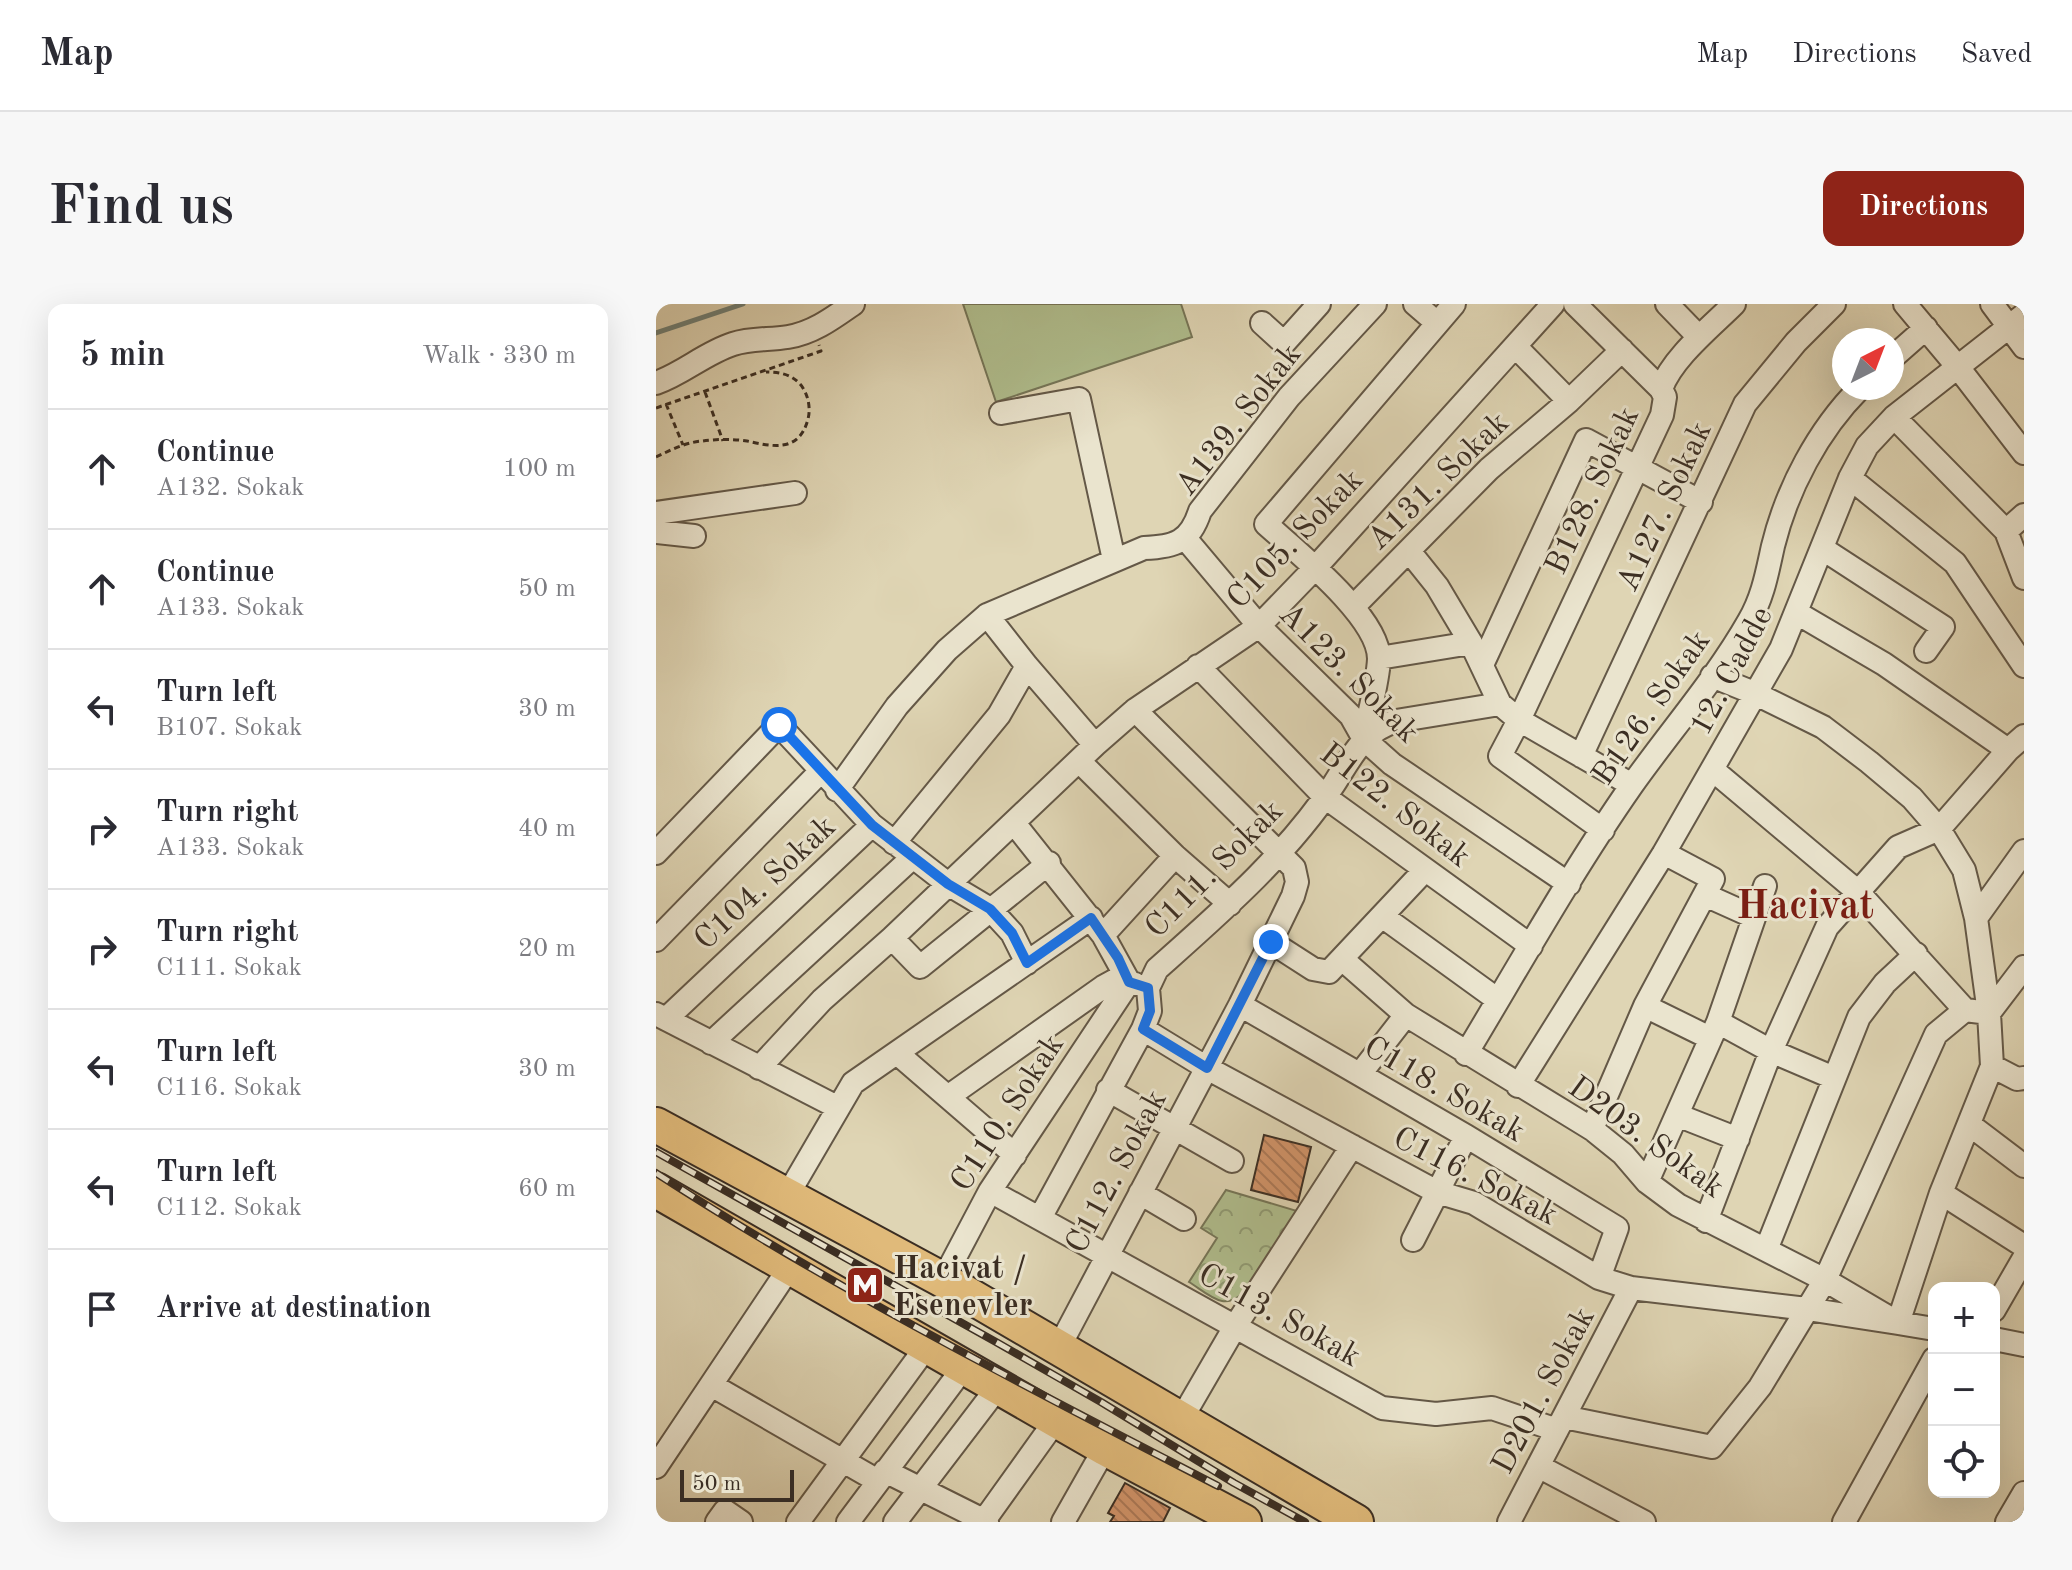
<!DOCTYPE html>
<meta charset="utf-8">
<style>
:root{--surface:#fff;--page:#f7f7f7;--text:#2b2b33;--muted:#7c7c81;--line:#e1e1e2;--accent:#8f2418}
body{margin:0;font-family:"Old Standard TT",serif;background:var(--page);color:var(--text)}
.controls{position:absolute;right:24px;bottom:24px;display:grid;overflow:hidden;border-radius:16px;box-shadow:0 8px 32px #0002}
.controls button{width:72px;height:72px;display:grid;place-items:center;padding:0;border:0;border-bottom:2px solid var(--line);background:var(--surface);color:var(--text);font:40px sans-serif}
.compass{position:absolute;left:1176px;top:24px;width:72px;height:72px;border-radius:50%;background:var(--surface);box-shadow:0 8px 32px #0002;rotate:42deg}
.scale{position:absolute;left:24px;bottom:20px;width:114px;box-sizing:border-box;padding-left:8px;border:4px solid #3b2e23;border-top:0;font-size:22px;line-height:28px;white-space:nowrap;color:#3b2e23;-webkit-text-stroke:6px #eae4ce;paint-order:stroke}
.stop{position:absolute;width:24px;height:24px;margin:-18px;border:6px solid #1a73e8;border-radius:50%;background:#fff}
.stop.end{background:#1a73e8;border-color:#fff;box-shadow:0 2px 8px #0008}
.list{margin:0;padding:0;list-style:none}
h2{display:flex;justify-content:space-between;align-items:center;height:104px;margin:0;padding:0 32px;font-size:34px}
h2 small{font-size:26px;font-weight:400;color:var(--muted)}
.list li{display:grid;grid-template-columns:52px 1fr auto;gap:24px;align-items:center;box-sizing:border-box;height:120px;padding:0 32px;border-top:2px solid var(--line)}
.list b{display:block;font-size:30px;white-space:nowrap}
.list p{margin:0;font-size:26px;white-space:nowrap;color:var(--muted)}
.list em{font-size:26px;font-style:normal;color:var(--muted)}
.icon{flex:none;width:44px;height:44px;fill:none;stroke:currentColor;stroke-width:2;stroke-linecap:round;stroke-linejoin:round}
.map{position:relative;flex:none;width:1368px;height:1218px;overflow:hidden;border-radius:16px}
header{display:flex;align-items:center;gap:48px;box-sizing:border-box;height:112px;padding:0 40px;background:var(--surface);border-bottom:2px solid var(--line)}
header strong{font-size:38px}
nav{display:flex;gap:44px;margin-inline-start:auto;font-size:28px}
.intro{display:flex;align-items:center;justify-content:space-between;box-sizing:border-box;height:192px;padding:0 48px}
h1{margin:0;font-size:56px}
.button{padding:20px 36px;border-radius:16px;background:var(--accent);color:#fff;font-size:28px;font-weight:700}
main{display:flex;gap:48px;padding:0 48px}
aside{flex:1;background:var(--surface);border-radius:16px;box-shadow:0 8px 32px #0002}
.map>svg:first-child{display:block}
</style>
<header>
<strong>Map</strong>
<nav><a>Map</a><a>Directions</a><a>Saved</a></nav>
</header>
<div class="intro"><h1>Find us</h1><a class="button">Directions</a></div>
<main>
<aside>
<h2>5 min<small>Walk · 330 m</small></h2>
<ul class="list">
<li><svg class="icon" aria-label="ahead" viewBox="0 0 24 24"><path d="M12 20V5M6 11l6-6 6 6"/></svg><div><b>Continue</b><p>A132. Sokak</p></div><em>100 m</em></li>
<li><svg class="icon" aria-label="ahead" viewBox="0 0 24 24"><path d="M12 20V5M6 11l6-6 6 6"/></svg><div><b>Continue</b><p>A133. Sokak</p></div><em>50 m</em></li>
<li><svg class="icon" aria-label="left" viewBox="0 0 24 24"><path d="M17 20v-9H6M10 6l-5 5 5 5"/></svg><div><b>Turn left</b><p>B107. Sokak</p></div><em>30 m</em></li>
<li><svg class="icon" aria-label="right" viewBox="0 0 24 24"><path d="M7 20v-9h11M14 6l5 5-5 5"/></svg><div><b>Turn right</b><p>A133. Sokak</p></div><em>40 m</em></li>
<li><svg class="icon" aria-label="right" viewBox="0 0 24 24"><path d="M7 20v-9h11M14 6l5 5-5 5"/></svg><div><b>Turn right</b><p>C111. Sokak</p></div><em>20 m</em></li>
<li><svg class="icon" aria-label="left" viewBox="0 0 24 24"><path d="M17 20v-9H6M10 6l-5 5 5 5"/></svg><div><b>Turn left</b><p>C116. Sokak</p></div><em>30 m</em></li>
<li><svg class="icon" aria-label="left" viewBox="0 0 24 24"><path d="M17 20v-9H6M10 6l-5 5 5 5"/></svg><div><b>Turn left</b><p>C112. Sokak</p></div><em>60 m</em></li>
<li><svg class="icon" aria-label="arrive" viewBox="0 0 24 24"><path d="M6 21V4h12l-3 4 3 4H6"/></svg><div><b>Arrive at destination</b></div></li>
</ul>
</aside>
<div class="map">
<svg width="1368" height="1218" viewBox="0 0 1368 1218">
<defs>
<pattern id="park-crowns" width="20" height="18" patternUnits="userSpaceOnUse" patternTransform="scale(2)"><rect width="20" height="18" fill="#b0be8e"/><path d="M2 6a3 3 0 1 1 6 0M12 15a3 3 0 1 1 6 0" fill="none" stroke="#909b74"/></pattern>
<pattern id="building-back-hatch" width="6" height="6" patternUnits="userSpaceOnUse" patternTransform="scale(2)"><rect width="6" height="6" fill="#d2946a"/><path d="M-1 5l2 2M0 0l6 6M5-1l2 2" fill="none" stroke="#ac7957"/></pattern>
</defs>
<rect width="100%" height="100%" fill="#dfd5b4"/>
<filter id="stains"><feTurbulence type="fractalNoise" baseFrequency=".0025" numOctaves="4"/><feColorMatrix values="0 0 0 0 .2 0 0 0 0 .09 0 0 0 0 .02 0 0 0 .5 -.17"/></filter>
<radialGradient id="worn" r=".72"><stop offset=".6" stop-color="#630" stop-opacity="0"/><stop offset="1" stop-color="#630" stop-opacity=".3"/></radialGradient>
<path fill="#b0be8e" stroke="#767658" stroke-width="2" d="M307 0H525L536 33 340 98Z"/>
<path fill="url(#park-crowns)" stroke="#767658" stroke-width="2" d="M570 886 641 907C627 930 596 1002 566 997 555 995 543 984 533 978L561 934 545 924Z"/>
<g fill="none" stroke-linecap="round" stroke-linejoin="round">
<path stroke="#708178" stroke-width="5" d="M0 29 87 0"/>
</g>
<path fill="url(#building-back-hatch)" stroke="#3b2e23" stroke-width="2" d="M608 831 655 843 642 898 595 886Z
M469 1179 514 1204 507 1218H454L458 1212 452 1209Z"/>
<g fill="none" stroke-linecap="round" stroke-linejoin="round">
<g stroke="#645847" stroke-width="26">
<path id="minor" d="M759 0 781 19
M919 0 1005 85
M1011 0 1043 33
M1249 0 1301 62 1368 149
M1336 0 1368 43
M606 19 628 39 663 0
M859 42 913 97
M1236 54 1270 24
M0 79C28 69 49 49 77 40 95 34 113 36 132 33 157 29 177 14 197 0
M345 109 423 95 458 256
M1238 113 1350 227 1368 274
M1194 174 1299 259 1368 362
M0 209 139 189
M1350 227 1368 211
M0 228 38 232
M529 234 603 322 695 412 708 435 736 460 913 580
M1167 245 1287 323 1270 347
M753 247 781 282 815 339 844 400 863 416 976 481
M697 303 833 165 913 97 966 46
M1141 309 1228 360 1352 446
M331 311 371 362 439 441
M723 354 815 339
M826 361 930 136 1045 198
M542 362 669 493 875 642
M708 435C712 411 722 379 723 355 723 313 641 248 610 220L798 0
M925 452 1089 100 1140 38 1178 0
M423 457 519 552 574 600
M1057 466 1201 587 1309 706 1333 709 1368 663
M181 486 241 402 291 346 331 311 488 244C519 243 534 238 544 207L633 93 719 0
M947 526 844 452 863 416 1006 111 1009 93 1005 85C1016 54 1055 23 1078 0
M238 539 343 411 371 362
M0 549 123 421 216 521 292 580 334 605 356 629 371 659
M1049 591 1098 613
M726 612 842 696
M1320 614 1368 547
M447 631 519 552
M236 634 264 663 393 559
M0 636 165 467
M615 638 657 665 673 668 768 567
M686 655 750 711 936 825 967 850 991 878 1022 901 1169 976 1242 1019 1278 1025
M584 701 810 832 961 924 943 974
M989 702 1054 734
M0 710 181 803
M10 715 216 521
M1062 718 1115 747 1178 774
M487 725 551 764 781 888 818 899 943 974 975 984 1151 1005 1242 1019 1285 889 1336 762 1333 709 1320 614 1308 566 1283 525 1256 494 1213 458 1167 423 1098 389 1056 372
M55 739 257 553
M242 750 359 851
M810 750C864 660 916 567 976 481 1015 426 1060 375 1093 317 1107 293 1111 269 1117 242 1131 185 1162 126 1204 84
M1336 762 1361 775 1368 774
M103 764 166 696 236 634 439 441 479 406 603 322 659 264 897 0
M704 770 750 711
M862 782 1008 549 1125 345 1194 174 1211 142 1238 113 1368 11
M452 786 576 857
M293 792 447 683 458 677 479 680
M1021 811 1082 835
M1314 821 1368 862
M936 825 989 702 1057 575 1008 549
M991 878 1062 718 1109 582
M334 887 726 1104 780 1110 836 1104 901 1126
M484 889 528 915
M1285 889 1368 942
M131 892 197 779 435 614
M384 914 487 725 494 707 492 684 501 665C565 608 630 552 678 480 696 452 707 427 740 417L844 400
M1050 917 1115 747 1171 623 1242 543 1283 525 1352 446 1368 432
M757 936 810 832
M1110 946 1203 713 1229 679 1260 650
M287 976 334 887 473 678 447 631 358 519
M1338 1006 1368 954
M1338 1035 1368 1041
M402 1045 584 701 637 592 641 578 638 564 479 406
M57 1082 222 1177
M908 1113 1056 1143 1104 1083 1169 976 1280 730 1309 706
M526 1114 580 1021 696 842
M882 1162 988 1218
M0 1163 134 963
M229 1167 331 1218
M61 1218 69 1207 85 1218
M142 1218 271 1042
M192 1218 308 1063
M239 1218 342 1083
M327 1218 400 1116
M407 1218 449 1144
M853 1218 975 984
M1188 1218 1278 1055
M1351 1218 1368 1189"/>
</g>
<g stroke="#3b2e23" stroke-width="38">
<path id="highway" d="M0 821 287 976 700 1218
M0 886 449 1144 588 1218"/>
</g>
<path stroke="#3b2e23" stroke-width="3" stroke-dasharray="6 4" stroke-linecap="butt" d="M49 88 67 137
M10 100 27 141
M0 104 165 47 163 41
M0 153C15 146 30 138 47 137 60 135 78 135 91 137 115 142 143 150 152 115 155 104 152 89 144 80 135 70 123 68 110 68"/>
<use href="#minor" stroke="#eae4ce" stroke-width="22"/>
<use href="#highway" stroke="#e0ba7a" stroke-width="34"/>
<g stroke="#3b2e23" stroke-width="8">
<path id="rail" d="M0 848 340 1038 445 1098 578 1179 649 1218
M0 869C180 986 371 1083 562 1182"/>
</g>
<use href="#rail" stroke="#eae4ce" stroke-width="5" stroke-dasharray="15" stroke-linecap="butt"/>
</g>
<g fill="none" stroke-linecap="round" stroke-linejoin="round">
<path stroke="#1a73e8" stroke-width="10" d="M123 421 216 521 292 580 334 605 356 629 371 659 435 614 462 654 473 678 492 684 494 707 487 725 551 764 615 638"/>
</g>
<defs>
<g id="metro-square" transform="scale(2)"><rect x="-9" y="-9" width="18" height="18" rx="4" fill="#8f2418" stroke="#eae4ce"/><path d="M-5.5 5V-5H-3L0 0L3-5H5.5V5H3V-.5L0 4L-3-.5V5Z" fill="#fff"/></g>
</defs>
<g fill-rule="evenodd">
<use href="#metro-square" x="209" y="981"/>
</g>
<g text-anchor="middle" stroke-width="6" stroke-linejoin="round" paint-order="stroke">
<g font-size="32" fill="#3b2e23" stroke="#eae4ce">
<text transform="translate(581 115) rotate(-52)" y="11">A139. Sokak</text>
<text transform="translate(781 176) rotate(-44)" y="11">A131. Sokak</text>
<text transform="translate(935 186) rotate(-65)" y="11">B128. Sokak</text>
<text transform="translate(1007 202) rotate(-65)" y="11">A127. Sokak</text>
<text transform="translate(638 234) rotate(-46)" y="11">C105. Sokak</text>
<text transform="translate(1074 366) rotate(-62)" y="11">12. Cadde</text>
<text transform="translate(694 368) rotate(45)" y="11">A123. Sokak</text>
<text transform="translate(994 403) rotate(-55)" y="11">B126. Sokak</text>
<text transform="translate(740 500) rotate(38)" y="11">B122. Sokak</text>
<text transform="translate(557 564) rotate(-45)" y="11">C111. Sokak</text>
<text transform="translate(108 578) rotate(-43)" y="11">C104. Sokak</text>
<text transform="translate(789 784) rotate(30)" y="11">C118. Sokak</text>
<text transform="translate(350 808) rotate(-57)" y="11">C110. Sokak</text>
<text transform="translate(991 832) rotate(36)" y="11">D203. Sokak</text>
<text transform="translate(459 867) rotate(-62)" y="11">C112. Sokak</text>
<text transform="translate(820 871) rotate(27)" y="11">C116. Sokak</text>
<text transform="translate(624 1010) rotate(29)" y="11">C113. Sokak</text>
<text transform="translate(886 1086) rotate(-62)" y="11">D201. Sokak</text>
</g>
<g font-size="32" font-weight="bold" fill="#3b2e23" stroke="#eae4ce" text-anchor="start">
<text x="237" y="974">Hacivat /<tspan x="237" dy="37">Esenevler</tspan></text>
</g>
<g font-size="40" font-weight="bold" fill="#7a1f14" stroke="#eae4ce">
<text x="1149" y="614">Hacivat</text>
</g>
</g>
<rect width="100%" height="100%" filter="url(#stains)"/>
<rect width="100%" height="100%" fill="url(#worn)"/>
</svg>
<div class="controls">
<button>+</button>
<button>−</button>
<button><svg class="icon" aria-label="locate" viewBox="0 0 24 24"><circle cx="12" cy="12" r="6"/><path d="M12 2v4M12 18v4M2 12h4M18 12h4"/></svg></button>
</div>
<svg class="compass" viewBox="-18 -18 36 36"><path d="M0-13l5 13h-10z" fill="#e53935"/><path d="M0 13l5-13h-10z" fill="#7c7c81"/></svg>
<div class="scale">50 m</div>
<div class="stop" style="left:123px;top:421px"></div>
<div class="stop end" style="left:615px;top:638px"></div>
</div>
</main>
